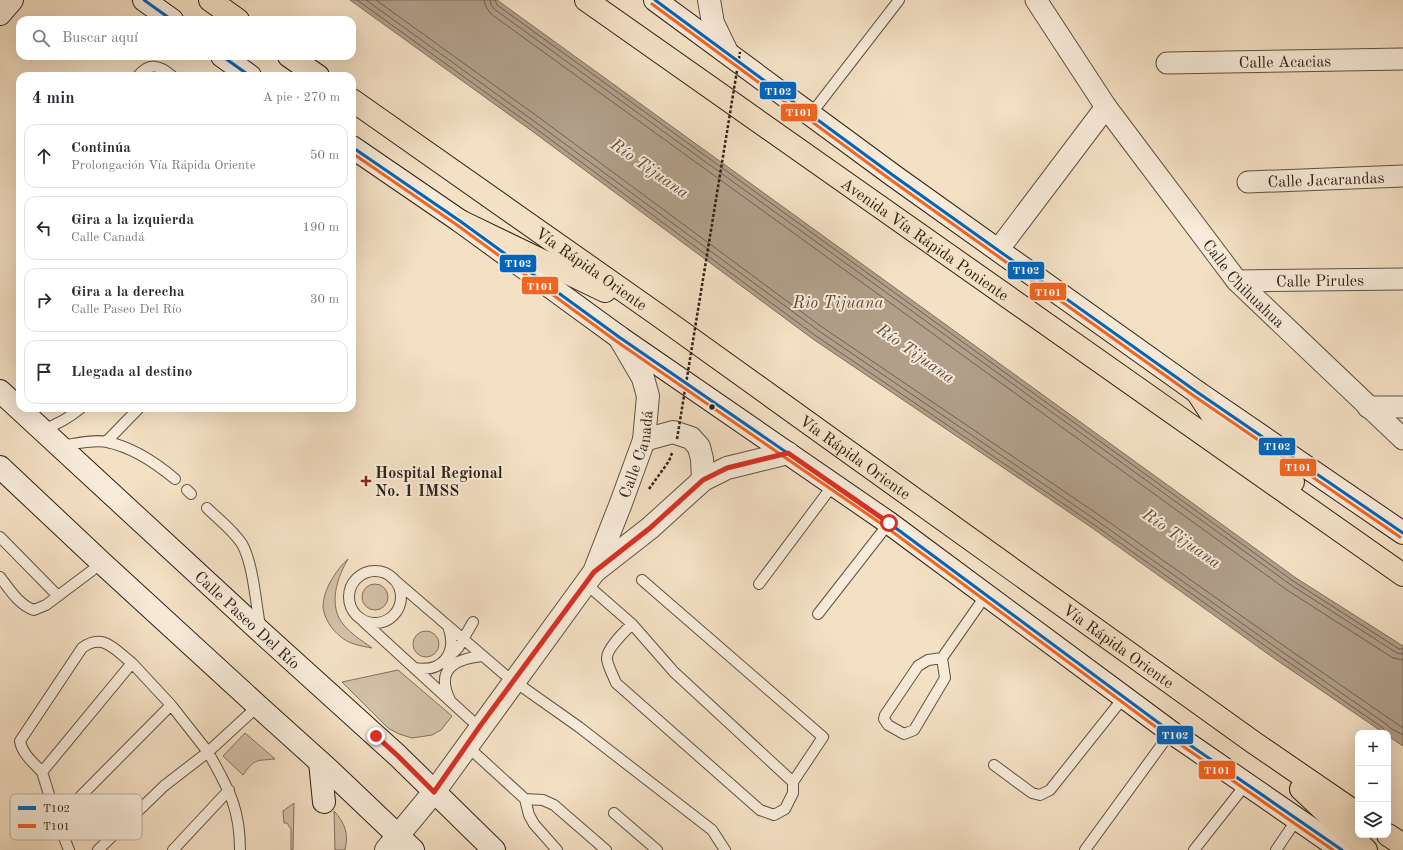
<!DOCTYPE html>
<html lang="es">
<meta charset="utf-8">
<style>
:root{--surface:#fff;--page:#f2f2f3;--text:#2b2b33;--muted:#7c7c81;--line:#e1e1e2}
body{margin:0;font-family:"Old Standard TT",serif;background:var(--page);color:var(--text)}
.controls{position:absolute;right:12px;bottom:12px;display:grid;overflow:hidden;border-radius:8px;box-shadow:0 4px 16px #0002}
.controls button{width:36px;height:36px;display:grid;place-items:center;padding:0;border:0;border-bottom:1px solid var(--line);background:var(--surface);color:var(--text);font:20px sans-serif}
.stop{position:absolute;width:12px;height:12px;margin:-9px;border:3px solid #d93025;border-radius:50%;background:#fff}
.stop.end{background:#d93025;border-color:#fff;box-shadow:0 1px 4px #0008}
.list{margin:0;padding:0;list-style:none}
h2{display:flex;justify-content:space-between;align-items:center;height:52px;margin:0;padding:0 16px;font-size:17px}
h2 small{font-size:13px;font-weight:400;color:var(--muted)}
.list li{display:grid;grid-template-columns:26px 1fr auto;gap:12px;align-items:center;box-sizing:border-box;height:64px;margin:0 8px 8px;padding:0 8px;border:1px solid var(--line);border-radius:12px}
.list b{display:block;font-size:15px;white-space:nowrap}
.list p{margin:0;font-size:13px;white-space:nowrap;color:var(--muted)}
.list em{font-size:13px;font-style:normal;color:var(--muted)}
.icon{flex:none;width:22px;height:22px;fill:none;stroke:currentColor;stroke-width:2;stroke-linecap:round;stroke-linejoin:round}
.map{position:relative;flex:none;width:1403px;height:850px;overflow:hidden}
.search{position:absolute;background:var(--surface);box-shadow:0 4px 16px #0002;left:16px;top:16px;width:340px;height:44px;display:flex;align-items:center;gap:10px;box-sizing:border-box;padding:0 14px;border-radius:12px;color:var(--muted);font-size:15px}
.panel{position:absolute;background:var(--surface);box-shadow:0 4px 16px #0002;left:16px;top:72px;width:340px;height:340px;border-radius:12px}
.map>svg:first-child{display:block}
</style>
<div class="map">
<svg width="1403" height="850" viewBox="0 0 1403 850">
<rect width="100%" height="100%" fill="#f4e0c4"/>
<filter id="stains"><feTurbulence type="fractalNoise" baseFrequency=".005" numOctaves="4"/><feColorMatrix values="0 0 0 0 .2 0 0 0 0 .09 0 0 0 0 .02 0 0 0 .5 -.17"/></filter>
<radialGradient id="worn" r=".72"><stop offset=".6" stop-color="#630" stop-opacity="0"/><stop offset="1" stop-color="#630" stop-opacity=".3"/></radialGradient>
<path fill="#d3c0a7" stroke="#817060" d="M348 559C338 576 330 599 339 618 346 631 361 640 372 648 361 646 348 644 340 636 332 630 324 618 323 607 323 590 336 570 348 559Z
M362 597a13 13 0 1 1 26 0a13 13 0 1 1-26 0Z
M413 644a13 13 0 1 1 26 0a13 13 0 1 1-26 0Z
M398 670 452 716 441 730 432 735 412 738 399 734 388 728 342 682Z
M245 733 275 759C256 761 255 758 243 775L223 756Z
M294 803 293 850H291V829L287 823H284L283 811Z
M334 811C345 823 349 834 345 850H335Z"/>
<path fill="#b19f8a" stroke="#7d6d5c" d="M350 0H497L1296 578 1403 646V746L1388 736V733H1384L1275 659 1091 527 813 339 532 131Z"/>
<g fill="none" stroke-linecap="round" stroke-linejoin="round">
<path stroke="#706051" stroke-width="1" d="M357 0 535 128 816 336 1093 524 1278 655 1383 728 1387 733
M366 0 538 124 819 331 1096 520 1281 651 1386 724 1390 728 1403 735
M376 0 541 119 822 327 1099 515 1284 646 1403 728
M484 0 486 7 491 14 1287 590 1393 658 1403 660
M490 0 491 5 494 9 1291 585 1397 653 1403 654
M495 0 497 5 1293 581 1399 649H1403"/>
<g stroke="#605143" stroke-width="12">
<path id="service" d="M138 76C149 62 160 65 172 76
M811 114 899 0
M42 430C56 425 69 418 81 408
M106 442 139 408
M61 446C74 444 95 439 107 442 132 447 156 463 175 479
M187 490 191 494
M207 508C218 519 233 530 242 544 253 563 256 604 260 626
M0 537 58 596
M349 597a26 26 0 1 1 52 0a26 26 0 1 1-52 0Z
M0 577C10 590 19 605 34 610L46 605 102 563
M391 577 504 674 579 727 712 830 725 850
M585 583 632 624 674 672 793 782
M759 584 833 485
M818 614 889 523
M363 621 471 720 481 727
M632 624C625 631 606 649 607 659 608 667 613 675 616 683L760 810 774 815 785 809 793 793V782L823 737 642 580
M449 657 458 648 473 622
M942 658 928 660 918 666 885 715 884 719 888 725 904 734 914 730 945 678 942 658 986 595
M414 668C443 673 458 653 448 626
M450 700C435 669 455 659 482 656
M467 746 525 799 529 815 534 824 557 850
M994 765 1032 793 1040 795 1050 790 1124 697
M42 772C34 763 22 754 20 741L82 648C103 632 115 650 132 663
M525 799 543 800 554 805 606 850
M614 813 657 850
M57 820 171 705
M69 850 57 820 42 772 132 663 171 705 208 752 164 786 98 850
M173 850 229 790
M240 850C240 807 228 788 208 752L258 706
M1085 850 1171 732
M1194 850 1246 784
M1276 850 1297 819"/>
</g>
<g stroke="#605143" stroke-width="23">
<g id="minor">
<path id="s1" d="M1036 0 1106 107 1237 281 1403 439"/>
<path id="s2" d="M1167 63 1403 59"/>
<path id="s3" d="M1248 182 1403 176"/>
<path d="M998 250 1106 107"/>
<path id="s4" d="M1237 281 1403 279"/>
<path d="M1368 407H1403"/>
</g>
</g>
<g stroke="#605143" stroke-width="24">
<g id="tertiary">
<path d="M709 0 713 23 727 52"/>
<path d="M644 440 673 432 691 438 699 447 702 459 703 480"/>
<path d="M595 571 650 528 703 480 727 468 788 453"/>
<path id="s5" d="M386 850 434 792 594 572 621 503 644 440 648 396 643 378 619 337"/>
</g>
</g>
<g stroke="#2f2118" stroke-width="24">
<g id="secondary">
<path d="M144 0 172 20"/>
<path d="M655 0 894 176 1197 392 1403 533"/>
<path d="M0 14 12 0"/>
<path d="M222 56 250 76"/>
<path d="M352 147 460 221 619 337 889 523 1171 732 1342 850"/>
<path id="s6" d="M0 391 261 632 398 756 494 850"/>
<path d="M0 467 102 563 258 706 330 771 413 850"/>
<path d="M320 762 324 802"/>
</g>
</g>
<g stroke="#2f2118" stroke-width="24">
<g id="trunk">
<path d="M210 0 238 20"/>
<path id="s7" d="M586 0 1403 575"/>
<path d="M289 56 318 76"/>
<path id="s8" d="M352 100 658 315 1253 742 1358 814"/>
<path d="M460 221 605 291"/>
<path d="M1197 392 1212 415 1293 482"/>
<path d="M1301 789 1366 850"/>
<path d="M1388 835 1403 845"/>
</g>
</g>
<path stroke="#2f2118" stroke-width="2.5" stroke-dasharray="3 2" stroke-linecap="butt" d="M649 489 669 461 672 453"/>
<use href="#service" stroke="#f8ebd9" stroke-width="10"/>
<use href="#minor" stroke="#f8ebd9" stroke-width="21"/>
<use href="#tertiary" stroke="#f8ebd9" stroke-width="22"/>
<use href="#secondary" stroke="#f8ebd9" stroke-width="22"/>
<use href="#trunk" stroke="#f4e0c4" stroke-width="22"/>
<path stroke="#2f2118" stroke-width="2.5" stroke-dasharray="3 2" stroke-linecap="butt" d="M677 439 740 52"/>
<g stroke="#f8ebd9" stroke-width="6">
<path id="bus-1" d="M144 0 172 20
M655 0 894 176 1197 392 1403 533
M222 56 250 76
M352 147 460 221 619 337 889 523 1171 732 1342 850"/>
</g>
<g stroke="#f8ebd9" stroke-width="6">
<path id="bus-2" d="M652 4 891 180 1194 396 1400 537
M352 153 457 225 616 341 886 527 1168 736 1333 850"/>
</g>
<use href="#bus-1" stroke="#0065bd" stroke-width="3"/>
<use href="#bus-2" stroke="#f26522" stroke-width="3"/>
</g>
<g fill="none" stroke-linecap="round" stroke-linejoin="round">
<path stroke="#d93025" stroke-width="5" d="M376 736 398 756 434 792 480 726 594 572 650 528 703 480 727 468 788 453 889 523"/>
</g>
<circle fill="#2f2118" stroke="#f8ebd9" stroke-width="1.5" cx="712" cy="407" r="3.5"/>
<path fill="#8f2418" stroke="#f8ebd9" stroke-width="1.5" d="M364 475h4v4h4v4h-4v4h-4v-4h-4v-4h4z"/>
<g text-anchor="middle" stroke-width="4" stroke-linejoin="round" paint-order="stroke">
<g font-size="16" fill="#2f2118" stroke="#f8ebd9">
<text dy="6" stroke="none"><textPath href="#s2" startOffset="118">Calle Acacias</textPath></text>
<text dy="6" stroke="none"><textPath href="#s3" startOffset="78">Calle Jacarandas</textPath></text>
<text dy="6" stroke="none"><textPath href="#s7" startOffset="415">Avenida Vía Rápida Poniente</textPath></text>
<text dy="6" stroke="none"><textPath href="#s8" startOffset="293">Vía Rápida Oriente</textPath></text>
<text dy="6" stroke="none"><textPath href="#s4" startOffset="83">Calle Pirules</textPath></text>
<text dy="6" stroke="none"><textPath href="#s1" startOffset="352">Calle Chihuahua</textPath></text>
<text dy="6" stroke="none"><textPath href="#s5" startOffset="473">Calle Canadá</textPath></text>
<text dy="6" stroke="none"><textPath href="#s8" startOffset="617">Vía Rápida Oriente</textPath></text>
<text dy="6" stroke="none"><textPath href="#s6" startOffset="337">Calle Paseo Del Río</textPath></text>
<text dy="6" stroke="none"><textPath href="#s8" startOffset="941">Vía Rápida Oriente</textPath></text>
</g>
<g font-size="16" font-weight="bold" fill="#2f2118" stroke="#f8ebd9" text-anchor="start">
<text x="375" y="478">Hospital Regional<tspan x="375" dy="18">No. 1 IMSS</tspan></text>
</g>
<g font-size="17" font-style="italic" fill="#5c4d40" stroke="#f8ebd9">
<text transform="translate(650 168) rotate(35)" y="6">Río Tijuana</text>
<text x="838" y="308">Rio Tijuana</text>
<text transform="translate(916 353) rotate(35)" y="6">Río Tijuana</text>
<text transform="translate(1182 538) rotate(35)" y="6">Río Tijuana</text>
</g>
</g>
<rect x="10" y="794" width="132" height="46" rx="6" fill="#f8ebd9" stroke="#bcae9f" stroke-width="1"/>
<rect x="18" y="806" width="18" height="4" fill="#0065bd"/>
<rect x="18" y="824" width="18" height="4" fill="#f26522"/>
<g font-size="11" fill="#2f2118">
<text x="43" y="812">T102</text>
<text x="43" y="830">T101</text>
</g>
<g stroke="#f8ebd9" stroke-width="1.5">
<rect x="759" y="81" width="38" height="19" rx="4" fill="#0065bd"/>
<rect x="780" y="103" width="38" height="19" rx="4" fill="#f26522"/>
<rect x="499" y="254" width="38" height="19" rx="4" fill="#0065bd"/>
<rect x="1007" y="261" width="38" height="19" rx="4" fill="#0065bd"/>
<rect x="521" y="276" width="38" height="19" rx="4" fill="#f26522"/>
<rect x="1029" y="282" width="38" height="19" rx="4" fill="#f26522"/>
<rect x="1258" y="437" width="38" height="19" rx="4" fill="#0065bd"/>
<rect x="1279" y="458" width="38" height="19" rx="4" fill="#f26522"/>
<rect x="1156" y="725" width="38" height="20" rx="4" fill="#0065bd"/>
<rect x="1198" y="760" width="38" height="20" rx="4" fill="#f26522"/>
</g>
<g font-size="11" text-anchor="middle" font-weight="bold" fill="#fff">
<text x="778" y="95">T102</text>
<text x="799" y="116">T101</text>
<text x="518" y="267">T102</text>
<text x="1026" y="274">T102</text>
<text x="540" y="290">T101</text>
<text x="1048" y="296">T101</text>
<text x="1277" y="450">T102</text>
<text x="1298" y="471">T101</text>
<text x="1175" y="739">T102</text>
<text x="1217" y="774">T101</text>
</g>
<rect width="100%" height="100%" filter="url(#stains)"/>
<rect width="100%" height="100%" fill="url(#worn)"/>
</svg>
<div class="controls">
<button>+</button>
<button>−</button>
<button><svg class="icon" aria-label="layers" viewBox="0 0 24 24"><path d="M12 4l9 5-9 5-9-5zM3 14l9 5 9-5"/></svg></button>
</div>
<div class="stop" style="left:889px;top:523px"></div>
<div class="stop end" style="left:376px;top:736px"></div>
<div class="search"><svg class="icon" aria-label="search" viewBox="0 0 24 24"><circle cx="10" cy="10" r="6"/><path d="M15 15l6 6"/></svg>Buscar aquí</div>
<section class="panel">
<h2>4 min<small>A pie · 270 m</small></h2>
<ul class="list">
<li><svg class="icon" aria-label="ahead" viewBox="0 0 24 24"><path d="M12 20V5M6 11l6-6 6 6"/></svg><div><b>Continúa</b><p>Prolongación Vía Rápida Oriente</p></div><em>50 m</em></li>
<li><svg class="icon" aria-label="left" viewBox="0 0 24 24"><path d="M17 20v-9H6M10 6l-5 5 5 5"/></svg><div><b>Gira a la izquierda</b><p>Calle Canadá</p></div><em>190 m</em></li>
<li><svg class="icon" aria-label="right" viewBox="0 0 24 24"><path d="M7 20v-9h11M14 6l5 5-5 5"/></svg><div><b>Gira a la derecha</b><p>Calle Paseo Del Río</p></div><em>30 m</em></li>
<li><svg class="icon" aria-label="arrive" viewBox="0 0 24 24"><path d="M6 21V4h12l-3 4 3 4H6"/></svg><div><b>Llegada al destino</b></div></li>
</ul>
</section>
</div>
